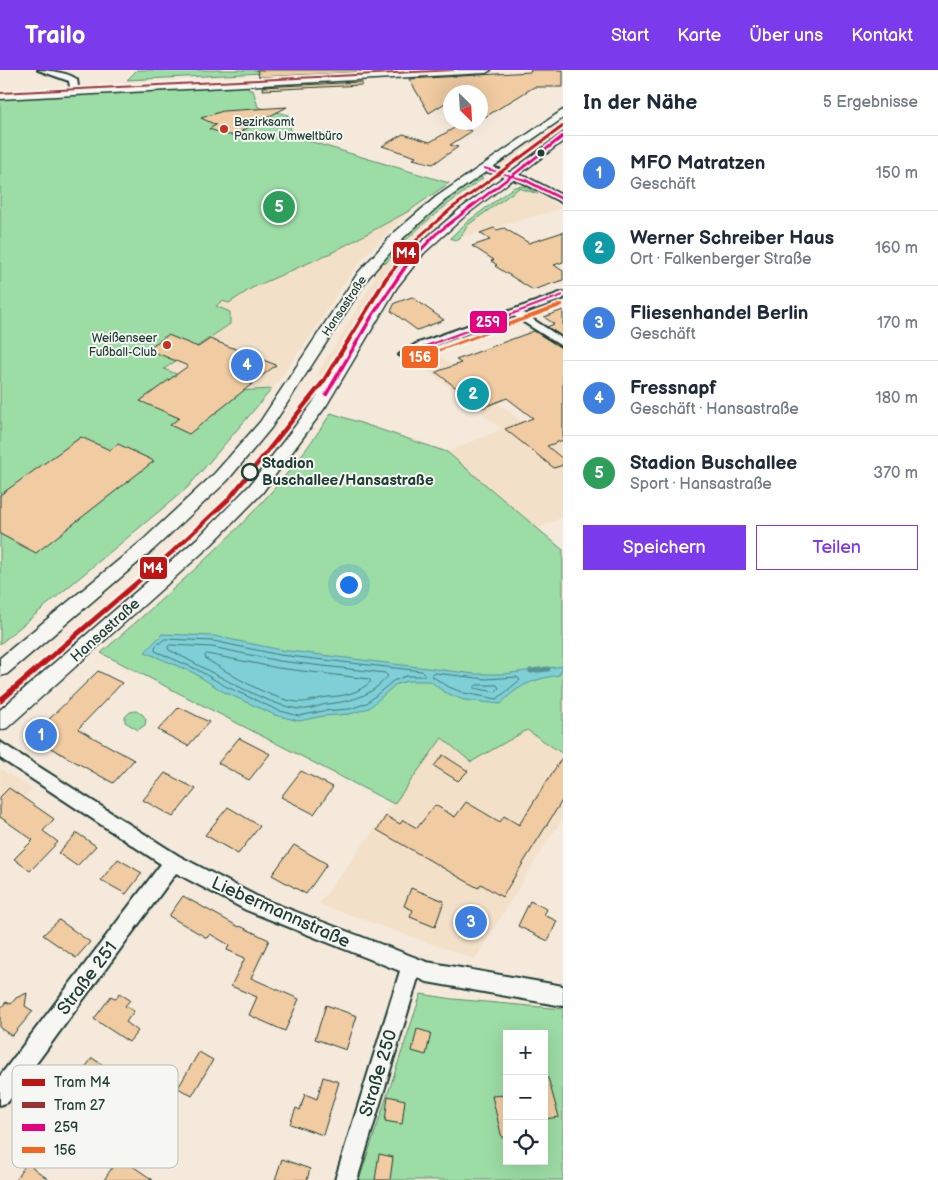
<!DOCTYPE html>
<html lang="de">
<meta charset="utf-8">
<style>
:root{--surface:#fff;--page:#f6f6f7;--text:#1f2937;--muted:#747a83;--line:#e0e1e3;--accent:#7c3aed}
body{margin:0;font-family:"Balsamiq Sans",sans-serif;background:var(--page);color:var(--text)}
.controls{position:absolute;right:15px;bottom:15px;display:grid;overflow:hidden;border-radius:0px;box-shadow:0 5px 20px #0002}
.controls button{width:45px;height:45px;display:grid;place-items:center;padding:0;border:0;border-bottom:1px solid var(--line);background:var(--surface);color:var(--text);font:25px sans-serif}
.compass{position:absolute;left:443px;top:15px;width:45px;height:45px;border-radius:50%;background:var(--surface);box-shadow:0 5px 20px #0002;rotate:156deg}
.you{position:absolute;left:348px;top:514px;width:18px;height:18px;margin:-12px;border:4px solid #fff;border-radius:50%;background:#1a73e8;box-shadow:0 0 0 8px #1a73e833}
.badge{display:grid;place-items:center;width:32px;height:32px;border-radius:50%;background:var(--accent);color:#fff;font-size:16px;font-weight:700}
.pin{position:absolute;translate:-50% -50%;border:2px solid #fff;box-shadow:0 1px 5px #0006}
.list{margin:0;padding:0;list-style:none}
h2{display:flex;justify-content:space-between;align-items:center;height:65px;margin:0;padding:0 20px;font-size:21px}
h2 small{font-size:16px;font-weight:400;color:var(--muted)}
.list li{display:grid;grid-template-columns:32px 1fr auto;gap:15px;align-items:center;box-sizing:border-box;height:75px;padding:0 20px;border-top:1px solid var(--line)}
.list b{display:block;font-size:19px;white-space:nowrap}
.list p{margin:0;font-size:16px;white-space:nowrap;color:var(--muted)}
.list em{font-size:16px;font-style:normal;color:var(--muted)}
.actions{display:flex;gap:10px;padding:15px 20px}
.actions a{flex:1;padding:11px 0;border:1px solid var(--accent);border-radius:0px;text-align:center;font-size:18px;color:var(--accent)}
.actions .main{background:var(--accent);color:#fff}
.icon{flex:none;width:28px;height:28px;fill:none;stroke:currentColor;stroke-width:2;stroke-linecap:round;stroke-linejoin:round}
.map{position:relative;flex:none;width:563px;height:1110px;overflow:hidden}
header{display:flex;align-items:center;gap:30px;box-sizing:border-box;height:70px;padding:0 25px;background:var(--accent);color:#fff}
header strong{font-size:24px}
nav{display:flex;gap:28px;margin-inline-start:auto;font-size:18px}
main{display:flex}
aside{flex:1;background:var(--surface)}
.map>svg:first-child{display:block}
</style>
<header>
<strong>Trailo</strong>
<nav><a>Start</a><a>Karte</a><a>Über uns</a><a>Kontakt</a></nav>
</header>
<main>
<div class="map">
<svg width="563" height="1110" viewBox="0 0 563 1110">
<rect width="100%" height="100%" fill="#f4e9da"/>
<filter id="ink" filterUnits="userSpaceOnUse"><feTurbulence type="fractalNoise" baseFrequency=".02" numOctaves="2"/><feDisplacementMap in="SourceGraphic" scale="10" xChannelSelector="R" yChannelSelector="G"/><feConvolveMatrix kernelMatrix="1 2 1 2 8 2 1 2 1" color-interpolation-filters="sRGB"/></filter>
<g filter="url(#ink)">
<path fill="#f3e0c9" d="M416 0H444L183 15 182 11Z
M543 65 550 67 507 99 499 97 502 95 500 94Z
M483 108 493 111 438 153 440 155 408 187 392 205 330 308 317 305 370 217 381 192 386 193 405 171 431 147Z
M519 118 538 124 562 138 460 168 467 155Z
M409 141 366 185 337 223 317 257 272 319 220 322 164 299 230 254 216 236 229 226 333 182Z
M436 283 522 352 563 335V447L538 458 447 382 502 359 414 290Z
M527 660 563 684V749L550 767 475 889 319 834 442 668 471 691Z
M0 699 32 719 0 750Z"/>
<path fill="#9cdca5" stroke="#5e8c6c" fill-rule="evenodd" d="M137 0H262L263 3 127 10Z
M247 15 249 20H253L258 37 288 45 292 66 449 113 409 141 333 182 252 218 229 233 222 231 216 236 230 242V254L164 299 220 322 272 319 187 418 0 574V29Z
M479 107 483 108C448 134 413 158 386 193L381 192 429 144Z
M524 116 538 124 519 118 468 155 460 168 455 170 450 168 467 152 514 117Z
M331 343 447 382 563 480V684L527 660 471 692 442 668 394 734 101 583C184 509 271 438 331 343Z
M136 641 142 644 146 649 145 655 138 660 125 652V647L130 642Z
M421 924 453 929 563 939V1110H359ZM507 964H544V1091H507Z"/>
<path fill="#7ecfd6" stroke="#589595" d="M162 564 214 566 281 580 475 604H504L563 596 559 605C535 609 517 615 501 634L464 630 444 622 430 611H407L395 615 369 638 350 644 323 646 299 651 275 645 222 621 194 603 145 582Z"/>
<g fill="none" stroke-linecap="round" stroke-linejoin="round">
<path stroke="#457775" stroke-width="1" d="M165 569 213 571 280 585 422 601 425 604 423 606H406L393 611 367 633 350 639 323 641 299 646 277 640 225 616 196 599 155 581V577Z
M170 575 212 577 279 591 385 603 388 606C371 626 353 631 328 634 319 635 310 640 301 639 269 638 201 595 169 580L168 577Z
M207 584 278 598 369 609 371 611C359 623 345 626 328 627 318 628 308 633 298 632 268 629 231 604 206 589L205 586Z
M435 603 486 609 517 607 520 610 497 629 464 623 449 617 433 607 432 604Z
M477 615H497L499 618 495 622 474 618Z"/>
<path stroke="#589595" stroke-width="5" d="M531 601 548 599"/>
</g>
<path fill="#f1cba1" stroke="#1f3d34" d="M257 0H361V2L259 7Z
M530 0H563V17H534L480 50V22H450V30L429 43 409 9 531 2Z
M362 12V15L263 20 262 17Z
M287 37 234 65H228L209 59 216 55 201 48 223 41Z
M456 57 472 61 450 75 458 77 433 94 413 89 416 87 382 76 403 64 430 72Z
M494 158 497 160 504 158 529 173 563 162V192L554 195 563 201V210L533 220 495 196 497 195 491 191 494 190 472 176 490 170 480 163Z
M412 227 427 238 444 250 417 260 391 241 395 233Z
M563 240V267L547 257 554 254 544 247Z
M534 261 563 279V370L547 376 563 389V395L554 398 505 359 533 348 507 328 482 338 436 302 461 293 456 290Z
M168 265 198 277 210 269 276 295 189 364 170 355 179 348 140 331 188 296 147 279Z
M81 367 110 380 118 374 154 391 36 483 0 464V425Z
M98 601 122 613 78 659 134 690 113 713 31 667Z
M179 637 209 652 188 676 158 660Z
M239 668 270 684 249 710 218 693Z
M443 685 468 701 458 711 434 696Z
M563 686V729L502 827 481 814 478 818 377 760 386 746 400 754 403 750 417 758 435 735 455 747 466 732 500 752 504 746 519 755Z
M301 701 333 717 314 744 281 727Z
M165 703 196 719 173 747 143 730Z
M9 718 54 749 43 761 58 772 30 801 14 789 33 770 0 747V727Z
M228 737 260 756 238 784 205 765Z
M77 763 96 776 77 796 58 783Z
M294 775 327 794 306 824 272 805Z
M118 789 142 803 126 824 101 810Z
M411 818 444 831 435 857 410 847 413 840 404 836Z
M183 826 239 857 240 856 269 870 251 908 299 929 285 961 249 945 257 927 231 916 245 888 227 880 229 875 210 864 207 868 169 846Z
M530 831 547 839 544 845 557 851 548 871 518 856Z
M59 850 90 872 76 888 43 865Z
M27 923 25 936 33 941 12 966 0 958V939L6 932 11 934 16 928Z
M119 923 130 930 125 936 134 941 126 952 138 961 129 972 94 949 111 926 116 929Z
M326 935 357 946 346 980 315 969Z
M417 959 431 963 426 985 412 981Z
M199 982 213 990 192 1026 178 1018Z
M92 988 114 1002 95 1029 69 1011 79 998 83 1001Z
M323 1007 339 1012 323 1065 290 1054 296 1038 300 1040 305 1024 317 1029Z
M544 1008H548L559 1047 544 1049Z
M507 1025V1067L502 1068 492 1026Z
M388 1026 405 1030 402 1054 385 1051Z
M379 1084 393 1087 390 1110H375Z
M119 1087 153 1110H104Z
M282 1089 310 1099 307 1110H275Z
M27 1093 49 1110H15Z"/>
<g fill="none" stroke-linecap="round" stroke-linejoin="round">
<g stroke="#1f3d34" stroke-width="4">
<path id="minor" d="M38 0C47 0 72 3 77 10 78 14 78 18 78 22L71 24 69 11Z
M485 95 528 108 563 126V133L522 112 482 100 481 98Z
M563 222V229L523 243 563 269V277L514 246 424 278 405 288 399 285 416 274Z
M0 672 179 786 260 828 427 892 563 916V936L427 912 418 908 357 1110H335L400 901 246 840 176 803 8 1032 0 1035V1006L161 794 0 688Z"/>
</g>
<g stroke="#1f3d34" stroke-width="3">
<path id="major" d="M434 0H491L486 3 0 29V23Z
M563 40V48L444 131 402 169 368 208 271 358 227 411 154 479 7 604 0 606V588L142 471 215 403 260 352 358 203 394 163 436 127Z
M563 63V71L467 144 424 183 397 217 326 336 262 423 212 474 7 658 0 660V640L200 466 250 415 312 334 385 216 416 177 459 140Z"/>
</g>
<use href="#minor" fill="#f6f6f2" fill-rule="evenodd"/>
<use href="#major" fill="#f6f6f2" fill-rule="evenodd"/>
<g stroke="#f6f6f2" stroke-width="4">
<path id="bus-1" d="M562 65H563V68L514 106 526 109 563 128V131L524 111 512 107 437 165 408 196 374 246 328 325V326H324V325L370 246 405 194 435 163 509 106 484 99V97L511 105Z
M563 224V226L416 281H412V280Z"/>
</g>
<g stroke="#f6f6f2" stroke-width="4">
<path id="bus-2" d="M561 233H563V236L419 289H417L415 288Z"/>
</g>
<use href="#bus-1" fill="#e5007d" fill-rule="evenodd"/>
<use href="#bus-2" fill="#f26522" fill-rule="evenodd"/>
<g stroke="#f6f6f2" stroke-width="4">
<path id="tram-1" d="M562 55H563V58L453 139 421 167 388 209 325 313 230 431 173 484 2 633 0 634V627L169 482 226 429 321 311 384 208 419 165 451 137Z"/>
</g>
<g stroke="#f6f6f2" stroke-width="4">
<path id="tram-2" d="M435 0H455L453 1 0 24V22Z"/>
</g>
<use href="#tram-1" fill="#be1414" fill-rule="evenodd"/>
<use href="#tram-2" fill="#933" fill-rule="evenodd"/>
</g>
</g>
<g fill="#c8321e" stroke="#f6f6f2" stroke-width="2">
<circle cx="224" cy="59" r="5"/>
<circle cx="167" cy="275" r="5"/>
</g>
<circle fill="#1f3d34" stroke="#f6f6f2" stroke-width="2" cx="541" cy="83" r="4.5"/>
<circle fill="#f6f6f2" stroke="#1f3d34" stroke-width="2.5" cx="250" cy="402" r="8"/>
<g text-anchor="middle" stroke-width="4" stroke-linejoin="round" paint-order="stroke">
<g font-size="12" fill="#1f3d34" stroke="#f6f6f2" text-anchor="start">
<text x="234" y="56">Bezirksamt<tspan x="234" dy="14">Pankow Umweltbüro</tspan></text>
<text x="157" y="272" text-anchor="end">Weißenseer<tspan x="157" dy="14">Fußball-Club</tspan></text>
</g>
<g font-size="12" fill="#1f3d34" stroke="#f6f6f2">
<text transform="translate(344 236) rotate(-56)" y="4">Hansastraße</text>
</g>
<g font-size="15" font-weight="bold" fill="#1f3d34" stroke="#f6f6f2" text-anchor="start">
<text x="262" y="398">Stadion<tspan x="262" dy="17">Buschallee/Hansastraße</tspan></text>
</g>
<g font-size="15" fill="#1f3d34" stroke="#f6f6f2">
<text transform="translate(105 560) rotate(-42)" y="5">Hansastraße</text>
</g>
<g font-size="18" fill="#1f3d34" stroke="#f6f6f2">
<text transform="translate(281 842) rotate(24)" y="6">Liebermannstraße</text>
<text transform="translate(87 908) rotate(-53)" y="6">Straße 251</text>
<text transform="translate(378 1003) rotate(-73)" y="6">Straße 250</text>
</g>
</g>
<rect x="12" y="995" width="166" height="103" rx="8" fill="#f6f6f2" stroke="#b6beb9" stroke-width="1"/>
<rect x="22" y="1009" width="23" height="7" fill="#be1414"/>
<rect x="22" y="1032" width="23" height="6" fill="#933"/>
<rect x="22" y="1054" width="23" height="7" fill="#e5007d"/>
<rect x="22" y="1077" width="23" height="6" fill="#f26522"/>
<g font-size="14" fill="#1f3d34">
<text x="54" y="1017">Tram M4</text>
<text x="54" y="1040">Tram 27</text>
<text x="54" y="1062">259</text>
<text x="54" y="1085">156</text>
</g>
<g stroke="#f6f6f2" stroke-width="2">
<rect x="392" y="171" width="28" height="24" rx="5" fill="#be1414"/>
<rect x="469" y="240" width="39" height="24" rx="5" fill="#e5007d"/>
<rect x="401" y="275" width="38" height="24" rx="5" fill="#f26522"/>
<rect x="139" y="486" width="29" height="24" rx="5" fill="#be1414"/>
</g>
<g font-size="14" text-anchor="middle" font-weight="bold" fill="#fff">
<text x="406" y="188">M4</text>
<text x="488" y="257">259</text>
<text x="420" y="292">156</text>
<text x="153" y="503">M4</text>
</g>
</svg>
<div class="controls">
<button>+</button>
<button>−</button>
<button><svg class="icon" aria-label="locate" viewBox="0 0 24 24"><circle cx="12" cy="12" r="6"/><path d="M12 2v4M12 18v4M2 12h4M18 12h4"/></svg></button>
</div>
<svg class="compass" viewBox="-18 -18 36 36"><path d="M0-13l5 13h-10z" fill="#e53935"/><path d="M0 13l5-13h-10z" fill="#747a83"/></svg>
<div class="you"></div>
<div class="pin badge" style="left:41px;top:665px;background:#3f7fe0">1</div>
<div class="pin badge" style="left:473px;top:324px;background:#0f9aa8">2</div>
<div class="pin badge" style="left:471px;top:852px;background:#3f7fe0">3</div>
<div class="pin badge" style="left:247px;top:295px;background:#3f7fe0">4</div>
<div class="pin badge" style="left:279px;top:137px;background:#2e9e5b">5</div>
</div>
<aside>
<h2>In der Nähe<small>5 Ergebnisse</small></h2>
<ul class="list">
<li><span class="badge" style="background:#3f7fe0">1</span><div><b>MFO Matratzen</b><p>Geschäft</p></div><em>150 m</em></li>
<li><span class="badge" style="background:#0f9aa8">2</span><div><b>Werner Schreiber Haus</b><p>Ort · Falkenberger Straße</p></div><em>160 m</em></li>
<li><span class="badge" style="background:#3f7fe0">3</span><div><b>Fliesenhandel Berlin</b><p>Geschäft</p></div><em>170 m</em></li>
<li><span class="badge" style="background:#3f7fe0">4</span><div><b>Fressnapf</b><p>Geschäft · Hansastraße</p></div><em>180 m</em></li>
<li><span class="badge" style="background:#2e9e5b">5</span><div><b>Stadion Buschallee</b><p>Sport · Hansastraße</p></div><em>370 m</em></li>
</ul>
<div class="actions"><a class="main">Speichern</a><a>Teilen</a></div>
</aside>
</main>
